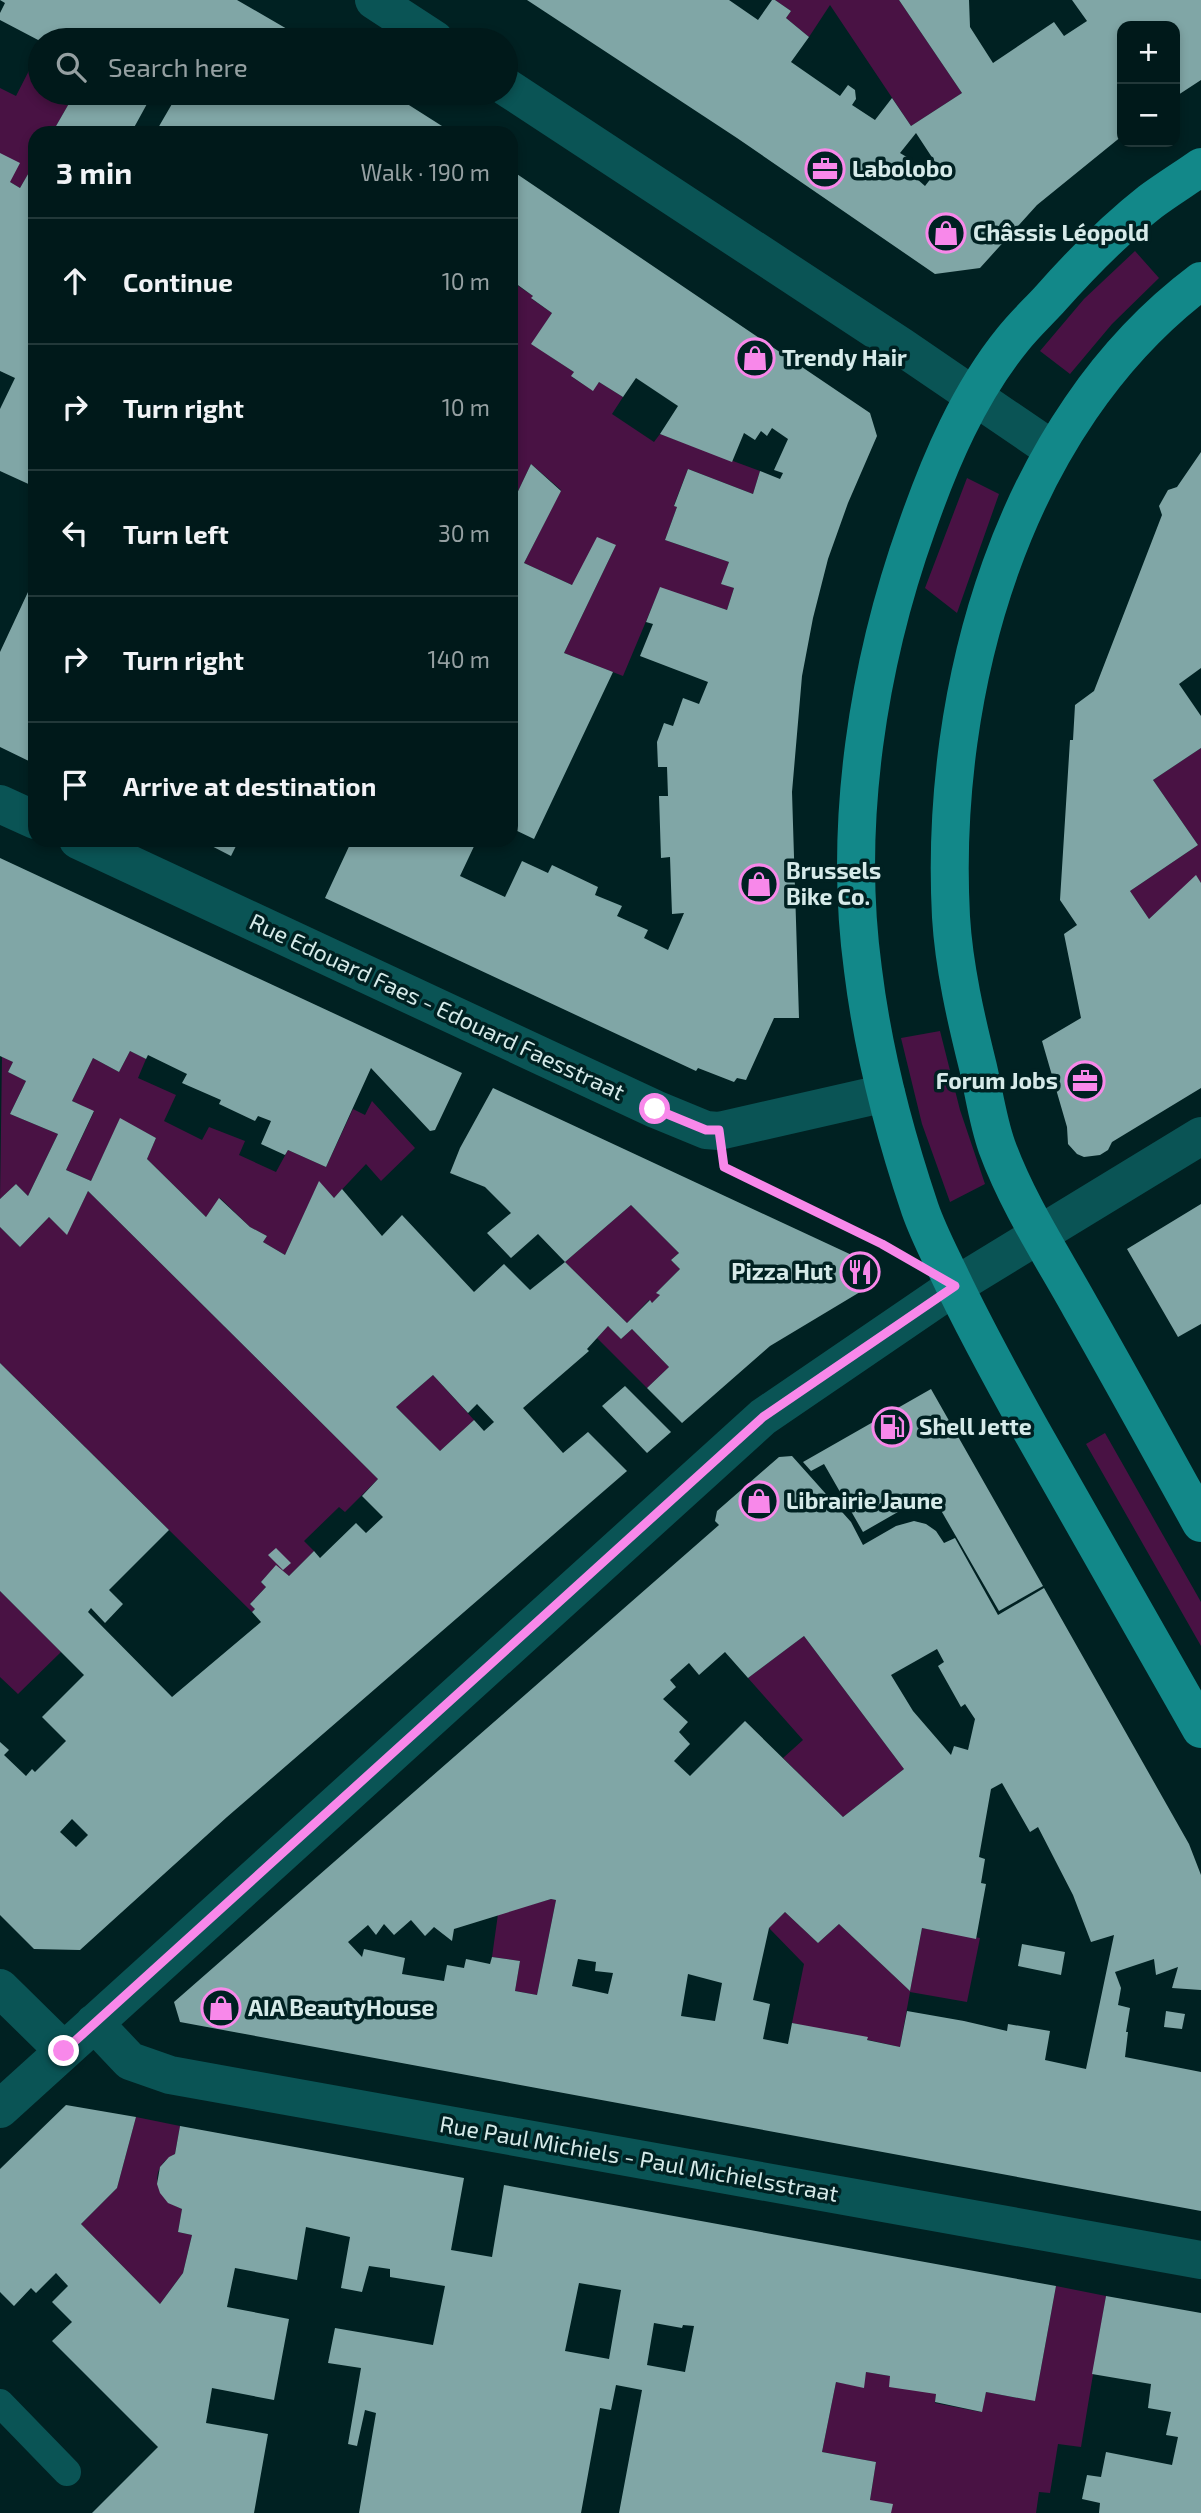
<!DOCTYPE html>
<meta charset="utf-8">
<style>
:root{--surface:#00191a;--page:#0a2223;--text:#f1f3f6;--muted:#95a0a2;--line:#223839}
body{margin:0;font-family:"Exo 2",sans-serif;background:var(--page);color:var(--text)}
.controls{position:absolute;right:21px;top:21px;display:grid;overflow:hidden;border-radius:14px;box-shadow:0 4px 10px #0003}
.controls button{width:63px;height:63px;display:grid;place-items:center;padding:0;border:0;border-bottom:2px solid var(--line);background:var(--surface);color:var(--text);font:35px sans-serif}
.stop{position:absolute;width:21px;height:21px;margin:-16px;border:5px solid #f888ea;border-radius:50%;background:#fff}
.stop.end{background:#f888ea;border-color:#fff;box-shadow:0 2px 7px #0008}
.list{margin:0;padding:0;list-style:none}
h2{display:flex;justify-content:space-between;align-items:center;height:91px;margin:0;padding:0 28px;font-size:30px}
h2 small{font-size:23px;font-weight:400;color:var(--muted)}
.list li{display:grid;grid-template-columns:46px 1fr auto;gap:21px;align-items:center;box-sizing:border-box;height:126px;padding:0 28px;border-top:2px solid var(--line)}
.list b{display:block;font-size:26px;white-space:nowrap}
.list em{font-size:23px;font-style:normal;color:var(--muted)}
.icon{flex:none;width:38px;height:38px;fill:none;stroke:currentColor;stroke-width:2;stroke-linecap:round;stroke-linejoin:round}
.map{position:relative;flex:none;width:1201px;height:2513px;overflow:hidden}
.search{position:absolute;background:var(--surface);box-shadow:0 4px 10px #0003;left:28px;top:28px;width:490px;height:77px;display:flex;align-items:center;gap:18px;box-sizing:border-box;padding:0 24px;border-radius:38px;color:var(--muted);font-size:26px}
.panel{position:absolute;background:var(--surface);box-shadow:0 4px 10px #0003;left:28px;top:126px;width:490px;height:721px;border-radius:21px}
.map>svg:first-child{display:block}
</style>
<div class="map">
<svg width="1201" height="2513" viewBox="0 0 1201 2513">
<rect width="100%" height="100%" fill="#002122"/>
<path fill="#491244" d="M775 0H899L962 93 911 126 830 5 809 37 786 18 791 11Z
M40 49V93H75L52 133H35V162L20 188 10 182 0 153V88L16 96Z
M1135 251 1159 278 1112 324 1070 374 1040 351 1084 299Z
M511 281 533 296 532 299 552 313 532 344 574 372 572 377 592 390 599 382 623 397 612 414 654 442 660 434 760 471 753 494 688 469 674 505 677 507 665 540 729 562 722 584 734 588 727 610 660 588 623 676 564 653 616 545 572 585 524 563 561 490 531 464 511 506Z
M967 478 999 494 957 613 925 588Z
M1201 748V883L1196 876 1149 919 1130 891 1198 845 1153 780Z
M940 1031 960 1110 985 1184 950 1202 922 1124 901 1038Z
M130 1051 146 1059 138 1078 176 1095 164 1121 202 1140 209 1127 245 1141 239 1155 276 1172 288 1150 326 1167 353 1109 365 1115 372 1101 415 1148 381 1181 366 1164 334 1198 319 1182 285 1255 263 1242 267 1236 250 1227 220 1198 206 1217 147 1159 156 1138 120 1119 91 1181 66 1170 94 1112 72 1101 93 1058 119 1072Z
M2 1056 13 1062 8 1072 26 1081 10 1114 58 1134 28 1196 16 1184 0 1199Z
M88 1191 378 1479 345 1512 339 1507 304 1541 314 1551 289 1576 276 1566 261 1582 266 1587 250 1604 255 1609 252 1612 0 1363V1227L20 1247 49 1217 67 1234Z
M631 1205 679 1253 671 1260 680 1269 657 1292 660 1295 652 1303 649 1300 627 1323 565 1262Z
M608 1326 621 1339 632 1329 669 1367 647 1388 597 1338Z
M433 1375 474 1420 440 1451 396 1407Z
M1105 1433 1201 1602V1646L1086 1444Z
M0 1591 61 1652 18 1694 0 1677Z
M804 1636 904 1769 843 1817 783 1758 803 1740 748 1678Z
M551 1899 556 1900 537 1995 515 1991 520 1961 492 1957 498 1914Z
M785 1912 818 1943 839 1924 910 1991 922 1928 980 1938 967 2002 910 1992 900 2047 792 2023 804 1964 769 1928Z
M136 2117 180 2126 175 2154C147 2168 154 2199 182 2209L178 2232 192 2235 183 2273 160 2304 81 2224 117 2188Z
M1056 2286 1106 2296 1081 2447 1058 2444 1050 2493 1039 2492 1036 2513H868L876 2462 822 2452 836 2382 863 2387 866 2372 890 2376 936 2394 935 2403 981 2412 986 2392 1035 2401Z"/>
<path fill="#80a6a6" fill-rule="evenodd" d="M0 0H237L306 40H50L46 38 40 41 0 20V13L5 3Z
M527 0H729L758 20 772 0H775L791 11 786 18 809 37 791 62 840 96 848 85 855 90 856 99 852 105 875 120 892 98 911 126 962 93 899 0H969L970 27 993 63 1054 22 1064 36 1087 21 1072 0H1201V80L1175 97V26H1122V136L1037 205 980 268 935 274 737 138ZM916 133 939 168 925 186 909 172 911 166 910 159 900 153Z
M75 93H153L131 133H52Z
M169 93H390L453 133H237L227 127 224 133H166L158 128 176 97Z
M0 153 20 163 10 182 20 188 35 162V487L0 471V409L15 378 0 371Z
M511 170 870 413 877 436 848 503 828 559 813 618 802 676 792 792 799 1018H774L746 1080 737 1078 734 1082 698 1068 696 1071 325 898 352 840H477L460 876 505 897 522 861 548 873 552 865 598 887 595 895 622 906 617 916 648 930 644 938 668 950 684 913 672 914 670 857 661 858 659 796H668L667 767H658L657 742 664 723 673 726 683 698 699 704 708 682 640 656 653 624 646 622 660 587 727 610 734 588 721 584 729 562 665 540 677 507 674 506 688 469 753 494 760 471 780 479 783 473 774 470 788 439 772 428 767 436 761 431 755 440 744 433 732 462 660 434 678 406 636 378 623 397 599 382 593 391 571 376 574 372 531 344 552 313 531 298 533 296 511 280Z
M1201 452V668L1179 684 1201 716V748L1153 780 1198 845 1130 891 1149 919 1196 875 1201 883V1088L1112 1142 1108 1150 1100 1155 1084 1157 1077 1154 1068 1144 1067 1127 1042 1041 1081 1018 1064 934 1077 925 1060 900 1070 740H1073L1075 705 1094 691 1162 515 1159 506 1168 490 1177 487Z
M531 464 561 491 524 563 572 585 597 537 616 545 564 653 613 672 534 839 511 828V506Z
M35 577V764L0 747V652Z
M200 840H239L231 856Z
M0 858 462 1073 435 1130 430 1131 371 1068 326 1167 288 1150 285 1155 261 1144 271 1121 258 1116 255 1121 219 1104 221 1100 182 1083 187 1074 148 1055 146 1059 130 1051 119 1072 93 1058 72 1101 94 1111 66 1170 91 1181 120 1118 156 1138 147 1159 206 1217 219 1198 250 1227 267 1236 263 1242 285 1255 319 1181 334 1198 342 1189 382 1236 402 1215 474 1292 504 1264 530 1290 565 1262 627 1323 650 1300 652 1303 660 1295 656 1293 680 1269 671 1260 679 1253 631 1205 565 1262 538 1234 511 1258 487 1233 511 1213 485 1187 450 1173 460 1148 493 1088 869 1263 870 1286 770 1346 682 1423 647 1388 669 1367 632 1329 621 1339 608 1326 587 1349 589 1351 523 1408 563 1453 588 1432 627 1471 227 1817 80 1950 34 1949 0 1915V1742L9 1750 4 1755 26 1776 32 1769 35 1772 66 1741 42 1717 84 1675 0 1591V1363L169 1530 109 1590 123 1604 105 1623 91 1608 88 1612 172 1697 261 1622 252 1612 255 1609 250 1604 266 1587 261 1582 276 1565 289 1576 314 1551 320 1558 356 1523 366 1533 383 1517 362 1496 378 1479 88 1191 67 1235 49 1217 20 1247 0 1227V1199L16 1184 28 1196 58 1134 10 1114 26 1081 8 1072 13 1062 0 1056ZM433 1375 468 1413 477 1404 494 1422 484 1431 474 1420 440 1451 396 1407ZM72 1819 88 1835 76 1847 60 1832Z
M1201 1204V1324L1178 1337 1127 1249Z
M625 1386 671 1432 647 1453 602 1406Z
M931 1389 1043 1586 999 1611 931 1493 863 1532 824 1464 811 1471 803 1462Z
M792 1456 851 1522 863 1545 896 1526 914 1521 926 1524 936 1531 944 1543 955 1538 998 1615 1044 1588 1189 1844 1201 1875V1990L1172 1988 1178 1967 1156 1975 1154 1959 1115 1972 1121 1988 1118 2005 1130 2008 1126 2032H1128L1125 2057 1201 2072V2211L180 2022 174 2002 719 1525 715 1521 717 1511 779 1457ZM804 1636 904 1769 843 1817 745 1721 690 1776 674 1761 690 1744 679 1732 688 1722 663 1699 676 1687 670 1680 689 1663 699 1675 725 1652 748 1678ZM937 1649 944 1662 938 1666 961 1707 965 1704 975 1719 968 1750 954 1746 951 1755 913 1711 891 1675ZM1002 1783 1030 1832 1038 1827 1073 1895 1091 1942 1114 1935 1086 2069 1045 2060 1050 2031 1008 2024 1007 2031 964 2021 907 2011 900 2047 867 2040 868 2037 792 2023 788 2044 763 2039 770 2004 753 2000 769 1928 785 1912 818 1943 839 1924 910 1991 922 1928 976 1939 986 1884 981 1883 985 1859 979 1857 991 1789ZM551 1899 556 1900 537 1995 515 1991 520 1961 492 1957 490 1964 466 1959 464 1968 447 1965 444 1981 402 1974 405 1958 364 1949 362 1957 348 1942 368 1925 376 1935 384 1924 394 1935 411 1920 425 1936 434 1927 452 1941 454 1929ZM578 1959 596 1962 595 1971 613 1973 608 1994 572 1986ZM688 1974 722 1983 715 2021 681 2016Z
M276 1548 291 1563 283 1570 268 1555Z
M1022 1944 1065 1952 1061 1975 1018 1966Z
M1166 2011 1185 2014 1182 2029 1164 2027Z
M66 2105 136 2117 117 2188 81 2224 160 2304 183 2273 192 2235 178 2232 182 2209 168 2203 160 2193 157 2184 160 2167 169 2157 175 2154 180 2126 464 2178 451 2250 492 2257 504 2185 1056 2286 1035 2401 986 2392 982 2412 935 2402 936 2394 889 2387 890 2376 866 2372 864 2388 836 2382 822 2452 876 2462 870 2500 893 2504 891 2513H619L642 2390 616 2385 611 2410 600 2408 581 2513H359L376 2413 365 2410 357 2446 348 2444 361 2368 328 2363 335 2328 433 2345 445 2286 390 2277V2269L369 2266 362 2292 341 2288 350 2237 306 2227 297 2280 235 2268 227 2307 289 2319 274 2400 212 2388 206 2423 268 2434 254 2513H92L158 2447 52 2341 72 2322 52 2302 68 2286 56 2273 36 2293 31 2288 14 2306 0 2292V2169ZM579 2283 621 2290 609 2359 565 2351ZM654 2323 682 2328 683 2325 694 2326 685 2372 647 2365Z
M1106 2296 1201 2313V2513H1099L1100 2503 1082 2499 1087 2475 1101 2477 1106 2452 1172 2465 1178 2437 1166 2435 1171 2412 1148 2408 1151 2384 1092 2374Z"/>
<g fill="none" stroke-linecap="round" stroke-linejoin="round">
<path stroke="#5b7777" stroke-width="4.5" stroke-dasharray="3.5 5" stroke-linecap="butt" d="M744 1176 878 1242"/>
<path stroke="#0a5455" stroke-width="28" d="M0 2403 67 2472"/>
<path stroke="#0a5455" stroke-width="38" d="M374 0 435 40
M506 87 902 347 1053 450
M0 804 35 820
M78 840 655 1109 706 1130 719 1131 886 1093
M0 1988 64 2051
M94 2023 130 2061 170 2075 1201 2260
M0 2109 763 1417 955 1286 1201 1136"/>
<path stroke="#128889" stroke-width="38" d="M1201 167C1184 179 1166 190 1150 202 1113 231 1080 265 1049 300 1037 313 1024 325 1013 339 969 393 940 461 917 527 868 664 843 824 863 970 873 1051 894 1132 920 1209 928 1232 939 1253 949 1274 974 1327 1002 1378 1031 1430 1088 1529 1144 1629 1201 1729
M1201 281C1012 423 939 690 951 917 954 967 966 1019 978 1067 984 1093 988 1122 997 1147 1018 1204 1051 1254 1080 1306 1121 1378 1161 1451 1201 1523"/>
</g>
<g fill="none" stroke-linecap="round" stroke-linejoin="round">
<path stroke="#f888ea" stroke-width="9" d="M64 2051 763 1417 955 1286 882 1244 724 1167 719 1130H706L655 1109"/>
</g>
<defs>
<g id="office-ring" transform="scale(2.0125)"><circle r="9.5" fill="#002122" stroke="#f888ea" stroke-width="1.5"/><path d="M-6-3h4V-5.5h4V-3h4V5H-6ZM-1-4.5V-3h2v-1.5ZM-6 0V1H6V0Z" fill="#f888ea"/></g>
<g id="shop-ring" transform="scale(2.0125)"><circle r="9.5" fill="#002122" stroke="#f888ea" stroke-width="1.5"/><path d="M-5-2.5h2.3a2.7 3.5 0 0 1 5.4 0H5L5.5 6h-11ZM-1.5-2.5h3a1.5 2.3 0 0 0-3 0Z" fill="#f888ea"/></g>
<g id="restaurant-ring" transform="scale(2.0125)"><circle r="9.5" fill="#002122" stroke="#f888ea" stroke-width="1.5"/><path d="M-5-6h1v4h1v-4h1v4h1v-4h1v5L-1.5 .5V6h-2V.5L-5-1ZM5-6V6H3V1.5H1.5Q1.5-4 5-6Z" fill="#f888ea"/></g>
<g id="fuel-ring" transform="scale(2.0125)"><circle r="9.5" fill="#002122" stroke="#f888ea" stroke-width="1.5"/><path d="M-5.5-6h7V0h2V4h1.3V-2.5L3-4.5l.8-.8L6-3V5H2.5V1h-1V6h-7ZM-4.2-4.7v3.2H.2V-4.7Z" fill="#f888ea"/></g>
</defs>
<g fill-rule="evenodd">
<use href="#office-ring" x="825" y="169"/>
<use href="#shop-ring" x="946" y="233"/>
<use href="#shop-ring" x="755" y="358"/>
<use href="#shop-ring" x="759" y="884"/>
<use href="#office-ring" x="1085" y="1081"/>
<use href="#restaurant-ring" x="860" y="1272"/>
<use href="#fuel-ring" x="892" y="1427"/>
<use href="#shop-ring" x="759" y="1501"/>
<use href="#shop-ring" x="221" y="2008"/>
</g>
<g text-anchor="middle" stroke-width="7" stroke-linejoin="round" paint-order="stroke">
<g font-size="23" font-weight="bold" fill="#d6eae9" stroke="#002122" text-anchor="start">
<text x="852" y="177">Labolobo</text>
<text x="973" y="241">Châssis Léopold</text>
<text x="782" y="366">Trendy Hair</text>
<text x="786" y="879">Brussels<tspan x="786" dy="26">Bike Co.</tspan></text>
<text x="1058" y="1089" text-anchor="end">Forum Jobs</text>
<text x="833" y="1280" text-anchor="end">Pizza Hut</text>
<text x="919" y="1435">Shell Jette</text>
<text x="786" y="1509">Librairie Jaune</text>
<text x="248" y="2016">AIA BeautyHouse</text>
</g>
<g font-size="23" fill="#d6eae9" stroke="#002122">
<text transform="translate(437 1007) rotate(25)" y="8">Rue Edouard Faes - Edouard Faesstraat</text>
<text transform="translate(639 2159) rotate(10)" y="8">Rue Paul Michiels - Paul Michielsstraat</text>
</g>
</g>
</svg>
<div class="controls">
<button>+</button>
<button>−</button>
</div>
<div class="stop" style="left:655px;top:1109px"></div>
<div class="stop end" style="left:64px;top:2051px"></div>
<div class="search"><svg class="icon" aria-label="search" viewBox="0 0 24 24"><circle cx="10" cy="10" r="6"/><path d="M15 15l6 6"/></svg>Search here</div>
<section class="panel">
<h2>3 min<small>Walk · 190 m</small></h2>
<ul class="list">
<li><svg class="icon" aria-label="ahead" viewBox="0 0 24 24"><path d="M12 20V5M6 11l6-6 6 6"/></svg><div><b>Continue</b></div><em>10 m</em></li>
<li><svg class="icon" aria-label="right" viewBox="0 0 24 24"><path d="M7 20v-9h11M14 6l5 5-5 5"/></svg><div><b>Turn right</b></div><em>10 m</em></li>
<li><svg class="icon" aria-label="left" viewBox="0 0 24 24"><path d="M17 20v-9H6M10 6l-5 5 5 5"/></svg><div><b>Turn left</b></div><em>30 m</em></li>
<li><svg class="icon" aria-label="right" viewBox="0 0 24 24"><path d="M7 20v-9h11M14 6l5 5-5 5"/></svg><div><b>Turn right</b></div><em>140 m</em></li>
<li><svg class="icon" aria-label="arrive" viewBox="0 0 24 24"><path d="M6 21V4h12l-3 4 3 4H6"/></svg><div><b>Arrive at destination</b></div></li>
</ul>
</section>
</div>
